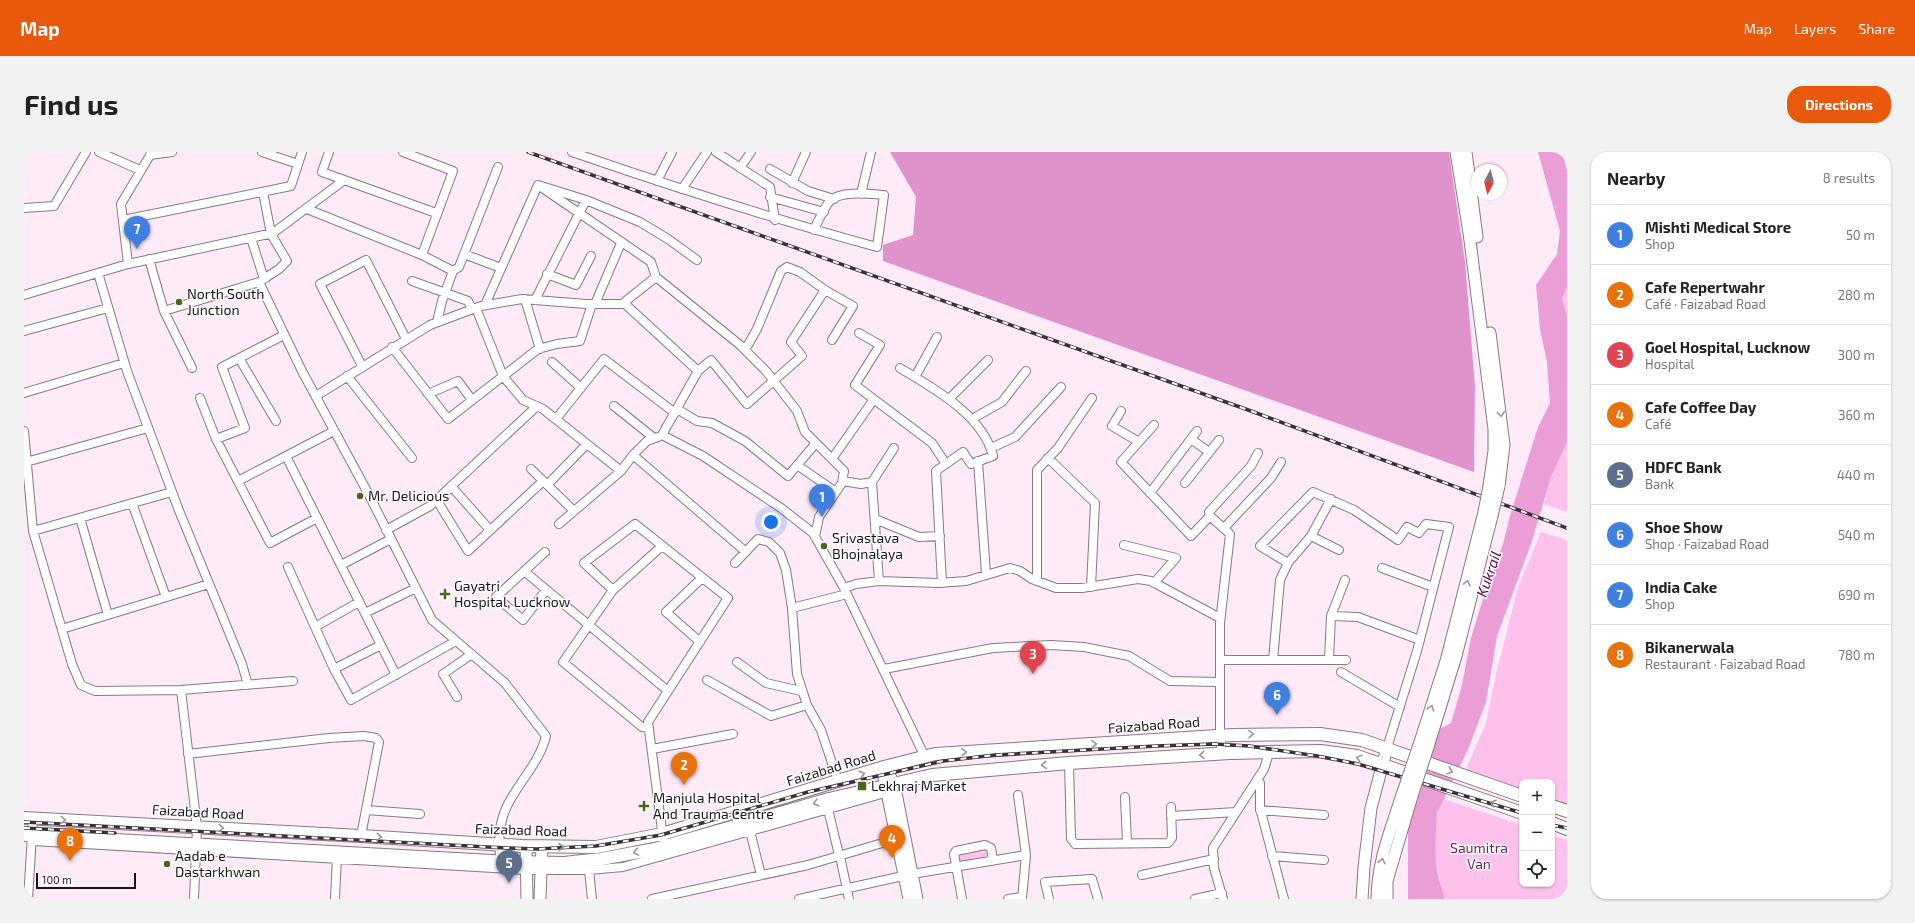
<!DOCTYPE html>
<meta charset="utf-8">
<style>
:root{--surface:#fff;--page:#f2f2f2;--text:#222;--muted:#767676;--line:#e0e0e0;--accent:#ea580c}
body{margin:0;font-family:"Exo 2",sans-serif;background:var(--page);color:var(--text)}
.controls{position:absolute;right:12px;bottom:12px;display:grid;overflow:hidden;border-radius:8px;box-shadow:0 1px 3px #0004}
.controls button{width:36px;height:36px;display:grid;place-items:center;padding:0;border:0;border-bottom:1px solid var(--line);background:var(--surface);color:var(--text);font:20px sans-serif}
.compass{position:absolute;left:1447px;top:12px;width:36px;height:36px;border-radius:50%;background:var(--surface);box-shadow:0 1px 3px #0004;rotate:187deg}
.scale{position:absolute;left:12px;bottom:10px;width:100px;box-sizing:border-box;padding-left:4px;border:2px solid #1b1419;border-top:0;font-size:11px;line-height:14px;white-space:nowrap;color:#1b1419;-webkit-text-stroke:3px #fff;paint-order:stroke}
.you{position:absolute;left:747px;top:370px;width:14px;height:14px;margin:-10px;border:3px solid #fff;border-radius:50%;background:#1a73e8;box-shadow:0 0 0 6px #1a73e833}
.badge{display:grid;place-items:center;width:26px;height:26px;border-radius:50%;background:var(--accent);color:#fff;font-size:13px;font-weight:700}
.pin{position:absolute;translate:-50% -33px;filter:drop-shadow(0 1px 2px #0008)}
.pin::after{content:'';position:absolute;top:21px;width:14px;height:12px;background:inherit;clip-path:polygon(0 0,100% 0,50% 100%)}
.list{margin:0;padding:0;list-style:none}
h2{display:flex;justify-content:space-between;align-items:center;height:52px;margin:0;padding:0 16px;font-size:17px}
h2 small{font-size:13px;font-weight:400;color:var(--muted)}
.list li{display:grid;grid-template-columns:26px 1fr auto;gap:12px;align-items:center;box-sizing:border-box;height:60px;padding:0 16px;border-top:1px solid var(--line)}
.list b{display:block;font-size:15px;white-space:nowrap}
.list p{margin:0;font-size:13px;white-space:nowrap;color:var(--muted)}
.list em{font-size:13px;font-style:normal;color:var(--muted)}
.icon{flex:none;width:22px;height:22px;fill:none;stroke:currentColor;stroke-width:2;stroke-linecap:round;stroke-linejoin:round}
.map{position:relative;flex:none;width:1543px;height:747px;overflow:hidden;border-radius:16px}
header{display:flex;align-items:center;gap:24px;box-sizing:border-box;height:56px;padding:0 20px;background:var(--accent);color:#fff}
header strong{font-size:19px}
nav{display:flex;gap:22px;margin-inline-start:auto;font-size:14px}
.intro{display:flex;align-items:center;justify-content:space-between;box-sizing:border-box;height:96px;padding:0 24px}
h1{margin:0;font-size:28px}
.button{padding:10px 18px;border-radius:16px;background:var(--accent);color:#fff;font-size:14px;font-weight:700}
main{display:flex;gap:24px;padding:0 24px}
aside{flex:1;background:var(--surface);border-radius:16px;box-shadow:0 1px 3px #0004}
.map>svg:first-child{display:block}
</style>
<header>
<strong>Map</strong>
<nav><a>Map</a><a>Layers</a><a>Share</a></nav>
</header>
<div class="intro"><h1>Find us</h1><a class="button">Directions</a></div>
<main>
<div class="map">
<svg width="1543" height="747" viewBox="0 0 1543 747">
<rect width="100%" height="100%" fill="#ffeaf8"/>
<path fill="#fdc1eb" d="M1543 134V163L1538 147Z
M1543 290V360L1520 352 1527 325Z
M1517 380 1543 388V653L1528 647V630H1498V637L1442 617 1462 571 1472 522 1494 435Z
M1419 647 1498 673V732H1528V683L1543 688V747H1421C1412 716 1404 678 1419 647Z
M964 696 966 707 935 712 933 702Z"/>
<path fill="#e093cb" d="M866 0H1425L1441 110 1451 235 1450 320 859 109V93L889 83 892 45Z"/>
<path fill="#eb9ed6" d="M1514 0H1538L1543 18V134L1538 147 1543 163V290L1527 325 1507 392 1473 484 1462 550 1443 600 1413 661 1411 693 1413 720 1421 747H1384V663L1414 578 1427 571 1438 533 1447 486 1463 434 1479 392 1486 364 1514 275 1526 251 1523 210 1516 177 1512 133 1533 102 1536 79Z"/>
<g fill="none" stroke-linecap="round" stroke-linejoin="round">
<g stroke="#897884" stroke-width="10">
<path id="street" d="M75 0 116 18
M238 0 274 12
M305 0 298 20 412 61
M379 0 429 19 398 103
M548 0C649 35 750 67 853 95L860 43C846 42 815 38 805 50 799 58 794 69 790 78
M692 0 746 35 751 68
M126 3 148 0
M716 16 727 0
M746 17 784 39 810 47
M633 29 648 0
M768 31 782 0
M514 33 627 110 632 125 716 193 742 219 773 259 781 280 820 319 818 331 795 365 791 385
M658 37 683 0
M837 42 847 0
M746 45 800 60
M0 56 30 54 62 0
M283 57 398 103 429 119
M99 68 267 34 278 0
M227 86 240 127
M440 102 477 116
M125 107 140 159 168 216
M104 112 249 81 319 29
M74 121 103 219 154 356 218 512 224 533
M523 122 552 133 567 104
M388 129 444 149 448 157
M235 130 278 219 345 343 408 468 481 531 522 584C514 617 483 640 477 672 474 683 476 697 476 709
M801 138 767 190 778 204 723 252 687 208 674 219 638 283 679 304 757 356 789 381 820 436 901 605
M0 143 104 112 97 52 128 0
M501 147 516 197
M511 148 562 48 616 70 644 87 673 108
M600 151 674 219
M571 152 597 91
M461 153 514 33 562 48
M452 156 479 224 499 248 519 257 597 319
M140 159 235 130 255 117 263 109 247 82 239 40
M413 170 418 149 429 119 435 115 474 15
M0 179 84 156
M835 181 856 193 831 233 908 291 922 312
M368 195 424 267 514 197 533 192 556 189 568 152
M721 198 733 177 757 119 763 115 776 120 801 138 829 154 808 188
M215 206 252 269
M528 210 557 236
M338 214 296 132 342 108 382 187
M876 216C909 236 959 263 969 304L947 312 939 300 912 319 918 431
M323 224 388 306
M891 225 913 185
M0 241 100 211
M404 242 434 229 448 248
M292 244 406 173 457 154 498 147 562 152H598L632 125
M176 246 192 287 246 391 293 366
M925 247 964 208
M590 254 630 286
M653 257 673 269 688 271 721 289 764 324 792 291
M1097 259 1088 274 1115 290
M532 267 580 207 651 261
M948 267 978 250 1002 219
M1130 273 1097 310 1167 384 1186 364 1206 382 1196 471V583L1198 602
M0 279 9 379 48 512 57 533 71 539 157 538 173 675 170 747
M192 287 221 276 198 215 260 183
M1167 287 1185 300
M967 296 991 285 1037 235
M609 303 623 289 634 285
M262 304 372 523
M1024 306 1071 351 1067 435
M808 307 850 247
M954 309 962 422
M2 310 124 276
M773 313 812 340
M507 317 550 359
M214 329 310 279
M819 329 837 332 848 330 870 296
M848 330 855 429
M1161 331 1195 288
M523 333 563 292
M427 334 466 378
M1126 341 1173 279
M412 347 444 399 519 329
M108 351 142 445
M1186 364 1185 360 1227 314 1234 301
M56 366 84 463
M851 367 895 385 916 384
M535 372 597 319 609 303 722 400
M1200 376 1247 326 1257 310
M362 378 406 354 513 254
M9 379 148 340
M1287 384 1315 398
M1100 393 1152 406 1130 431
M521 400 472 445 499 468 522 438
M711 411 734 387 745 390 756 401 762 418 768 456 773 522 783 553 797 578 814 629
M1264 411 1236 394 1289 340 1330 358 1374 388 1383 375 1395 381 1402 372 1425 375 1393 499 1363 596
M317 413 367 387
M264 415 310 517 327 548 432 489
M1358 416 1409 435
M500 419 644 539
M1013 429V318L1034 296 1068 246
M820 436 832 432 855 429 915 431 942 429 986 416 996 419 1008 427 1032 436H1058L1114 427 1127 429 1196 466
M589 438 560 411 611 372 704 446 624 570 639 686
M768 456 823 442
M341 461 392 436
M1307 464 1334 465 1396 488
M291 475 335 450
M38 477 185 432
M676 490 642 460 678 426
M1196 508H1322
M1249 508 1256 428 1264 411 1287 384 1307 347
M1305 508 1307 464 1321 428
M713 510 742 531 777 539
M310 517 357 493
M860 517 969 496 1027 493 1060 495 1105 504 1146 529 1196 530
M1317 520 1376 555
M683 528 747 564 783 553
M157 538 269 529
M433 545 419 522 448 502
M625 576 618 575 539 510 589 438 638 394
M628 597 709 582
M164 602 305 586 340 584 352 586 355 590 337 684
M1045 611 1047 687 1051 692 1144 691 1148 686 1147 655
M1233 628 1236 631V656L1260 747
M994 643 1002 703 998 747
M1101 645 1103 691
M804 657 815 703
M342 658 396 662
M1236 658 1300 663
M1147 664 1212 660
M726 679 737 723
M9 689 502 718H565L599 715 868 639
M1248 704 1300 708
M817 709 825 747
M565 718 568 747
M1118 723 1190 707
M4 747 9 667
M311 747 313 704
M628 747 784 713 872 687
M775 747 888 722 1002 703
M938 747 930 702 932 699 961 693 967 696 969 708
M984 747 998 745
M1025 747 1021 730 1068 727 1074 747
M1171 747 1198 741
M1199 747 1190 716 1189 696 1240 617 1245 601"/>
</g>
<g stroke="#897884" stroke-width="13">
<path id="secondary" d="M1432 0 1445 81 1470 277V299L1465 334
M1442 0 1453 85
M1466 181 1480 293 1475 334
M1395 593 1422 509 1460 360
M1404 595 1432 504 1468 364
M860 615 870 631 893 747
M860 626 885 747
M502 694 503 747
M516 747 518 694
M1338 747 1340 715 1347 656 1363 596
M1353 747C1353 711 1367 677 1378 643
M1363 747V729L1388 644"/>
</g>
<g stroke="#897884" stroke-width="14">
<path id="primary" d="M1528 654 1543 659
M0 666 337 684 498 694 572 695 638 682 860 615 911 602 1209 583 1296 582 1338 588 1498 644
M1528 671 1543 677
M0 683 488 710 540 711 577 707 631 697 805 647 908 623 1045 611 1206 601 1297 599 1333 604 1498 661"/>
</g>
<use href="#street" stroke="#fff" stroke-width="8"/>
<use href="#secondary" stroke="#fff" stroke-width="11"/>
<use href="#primary" stroke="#fff" stroke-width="12"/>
<g stroke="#3a3137" stroke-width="3.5">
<path id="rail" d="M504 0 1227 259 1543 376
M0 670 482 696 513 697 572 694 637 683 784 640 919 609 971 603 1132 594 1190 592 1225 594 1293 604 1334 612 1498 661
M1528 673 1543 676
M0 676 91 681"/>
</g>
<use href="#rail" stroke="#fff" stroke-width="2" stroke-dasharray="6" stroke-linecap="butt"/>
<g stroke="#897884" stroke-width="13" stroke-linecap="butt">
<path id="secondary-bridge" d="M1460 360 1465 334
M1468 364 1475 334
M1378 643 1395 593
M1388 644 1404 595"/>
</g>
<use href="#secondary-bridge" stroke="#fff" stroke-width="11"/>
</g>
<defs><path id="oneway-chevron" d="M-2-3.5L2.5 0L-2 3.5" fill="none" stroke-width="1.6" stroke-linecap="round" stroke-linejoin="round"/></defs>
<g stroke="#989598">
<use href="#oneway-chevron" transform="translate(1477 262) rotate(82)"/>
<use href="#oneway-chevron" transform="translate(1443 431) rotate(-76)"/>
<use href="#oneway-chevron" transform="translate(1407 556) rotate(-72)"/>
<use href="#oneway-chevron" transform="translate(1227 582) rotate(-1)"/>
<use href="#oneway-chevron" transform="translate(1070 592) rotate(-4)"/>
<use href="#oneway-chevron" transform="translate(940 600) rotate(-4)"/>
<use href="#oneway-chevron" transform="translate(1178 603) rotate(177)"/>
<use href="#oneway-chevron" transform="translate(1335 606) rotate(-165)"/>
<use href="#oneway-chevron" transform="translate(1020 613) rotate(175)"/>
<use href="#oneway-chevron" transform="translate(1426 619) rotate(19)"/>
<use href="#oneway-chevron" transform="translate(838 622) rotate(-17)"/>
<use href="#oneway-chevron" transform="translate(792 651) rotate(164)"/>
<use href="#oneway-chevron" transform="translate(1469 651) rotate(-161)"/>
<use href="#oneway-chevron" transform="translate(39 668) rotate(3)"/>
<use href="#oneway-chevron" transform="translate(197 676) rotate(3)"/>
<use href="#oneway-chevron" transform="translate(355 685) rotate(4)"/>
<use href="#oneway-chevron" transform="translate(537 695)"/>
<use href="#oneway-chevron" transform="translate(612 700) rotate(170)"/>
<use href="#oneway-chevron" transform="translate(1358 709) rotate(-77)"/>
</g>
<g fill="#4b6618" stroke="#fff" stroke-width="1.5">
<circle cx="155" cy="150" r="4"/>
<circle cx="336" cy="344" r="4"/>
<circle cx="800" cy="394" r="4"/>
<path d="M419 436h4v4h4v4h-4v4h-4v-4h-4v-4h4z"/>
<rect x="833" y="629" width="10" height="10" rx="2"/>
<path d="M618 648h4v4h4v4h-4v4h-4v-4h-4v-4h4z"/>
<circle cx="143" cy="712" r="4"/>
</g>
<g text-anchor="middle" stroke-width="3" stroke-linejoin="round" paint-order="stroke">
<g font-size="14" fill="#1b1419" stroke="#fff" text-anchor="start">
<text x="163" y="147">North South<tspan x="163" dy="16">Junction</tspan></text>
<text x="344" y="349">Mr. Delicious</text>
<text x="808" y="391">Srivastava<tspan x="808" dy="16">Bhojnalaya</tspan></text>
<text x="430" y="439">Gayatri<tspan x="430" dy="16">Hospital, Lucknow</tspan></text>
<text x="847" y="639">Lekhraj Market</text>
<text x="629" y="651">Manjula Hospital<tspan x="629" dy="16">And Trauma Centre</tspan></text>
<text x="151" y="709">Aadab e<tspan x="151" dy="16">Dastarkhwan</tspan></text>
</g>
<g font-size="14" fill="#1b1419" stroke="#fff">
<text transform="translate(1130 573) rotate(-4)" y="5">Faizabad Road</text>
<text transform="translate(807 616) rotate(-17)" y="5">Faizabad Road</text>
<text transform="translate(174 660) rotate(3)" y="5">Faizabad Road</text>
<text transform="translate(497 678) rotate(2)" y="5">Faizabad Road</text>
</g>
<g font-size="14" fill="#741b62" stroke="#fff">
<text x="1455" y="701">Saumitra<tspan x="1455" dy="16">Van</tspan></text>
</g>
<g font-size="15" font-style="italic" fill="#640654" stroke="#fff">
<text transform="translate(1465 422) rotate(-71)" y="5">Kukrail</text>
</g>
</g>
</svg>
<div class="controls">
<button>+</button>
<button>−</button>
<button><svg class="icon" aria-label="locate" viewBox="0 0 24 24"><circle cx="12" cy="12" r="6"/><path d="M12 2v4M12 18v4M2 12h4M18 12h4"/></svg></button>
</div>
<svg class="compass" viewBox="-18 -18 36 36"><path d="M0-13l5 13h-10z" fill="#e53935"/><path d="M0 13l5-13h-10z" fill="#767676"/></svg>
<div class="scale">100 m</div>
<div class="you"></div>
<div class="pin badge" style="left:798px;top:365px;background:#3f7fe0">1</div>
<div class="pin badge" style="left:660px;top:633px;background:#e8710a">2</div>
<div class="pin badge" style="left:1009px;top:522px;background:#e0444e">3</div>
<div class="pin badge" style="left:868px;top:706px;background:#e8710a">4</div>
<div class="pin badge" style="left:485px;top:731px;background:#5c6f8a">5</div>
<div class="pin badge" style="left:1253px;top:563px;background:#3f7fe0">6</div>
<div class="pin badge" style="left:113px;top:97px;background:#3f7fe0">7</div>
<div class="pin badge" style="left:46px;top:709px;background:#e8710a">8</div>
</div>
<aside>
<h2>Nearby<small>8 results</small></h2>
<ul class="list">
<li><span class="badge" style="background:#3f7fe0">1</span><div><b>Mishti Medical Store</b><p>Shop</p></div><em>50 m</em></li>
<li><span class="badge" style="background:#e8710a">2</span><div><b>Cafe Repertwahr</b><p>Café · Faizabad Road</p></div><em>280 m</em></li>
<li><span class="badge" style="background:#e0444e">3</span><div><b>Goel Hospital, Lucknow</b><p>Hospital</p></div><em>300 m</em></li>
<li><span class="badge" style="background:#e8710a">4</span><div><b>Cafe Coffee Day</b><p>Café</p></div><em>360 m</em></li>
<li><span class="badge" style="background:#5c6f8a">5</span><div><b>HDFC Bank</b><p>Bank</p></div><em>440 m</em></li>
<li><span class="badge" style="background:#3f7fe0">6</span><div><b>Shoe Show</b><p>Shop · Faizabad Road</p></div><em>540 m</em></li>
<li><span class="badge" style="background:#3f7fe0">7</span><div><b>India Cake</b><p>Shop</p></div><em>690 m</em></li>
<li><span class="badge" style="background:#e8710a">8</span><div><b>Bikanerwala</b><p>Restaurant · Faizabad Road</p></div><em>780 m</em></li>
</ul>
</aside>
</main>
